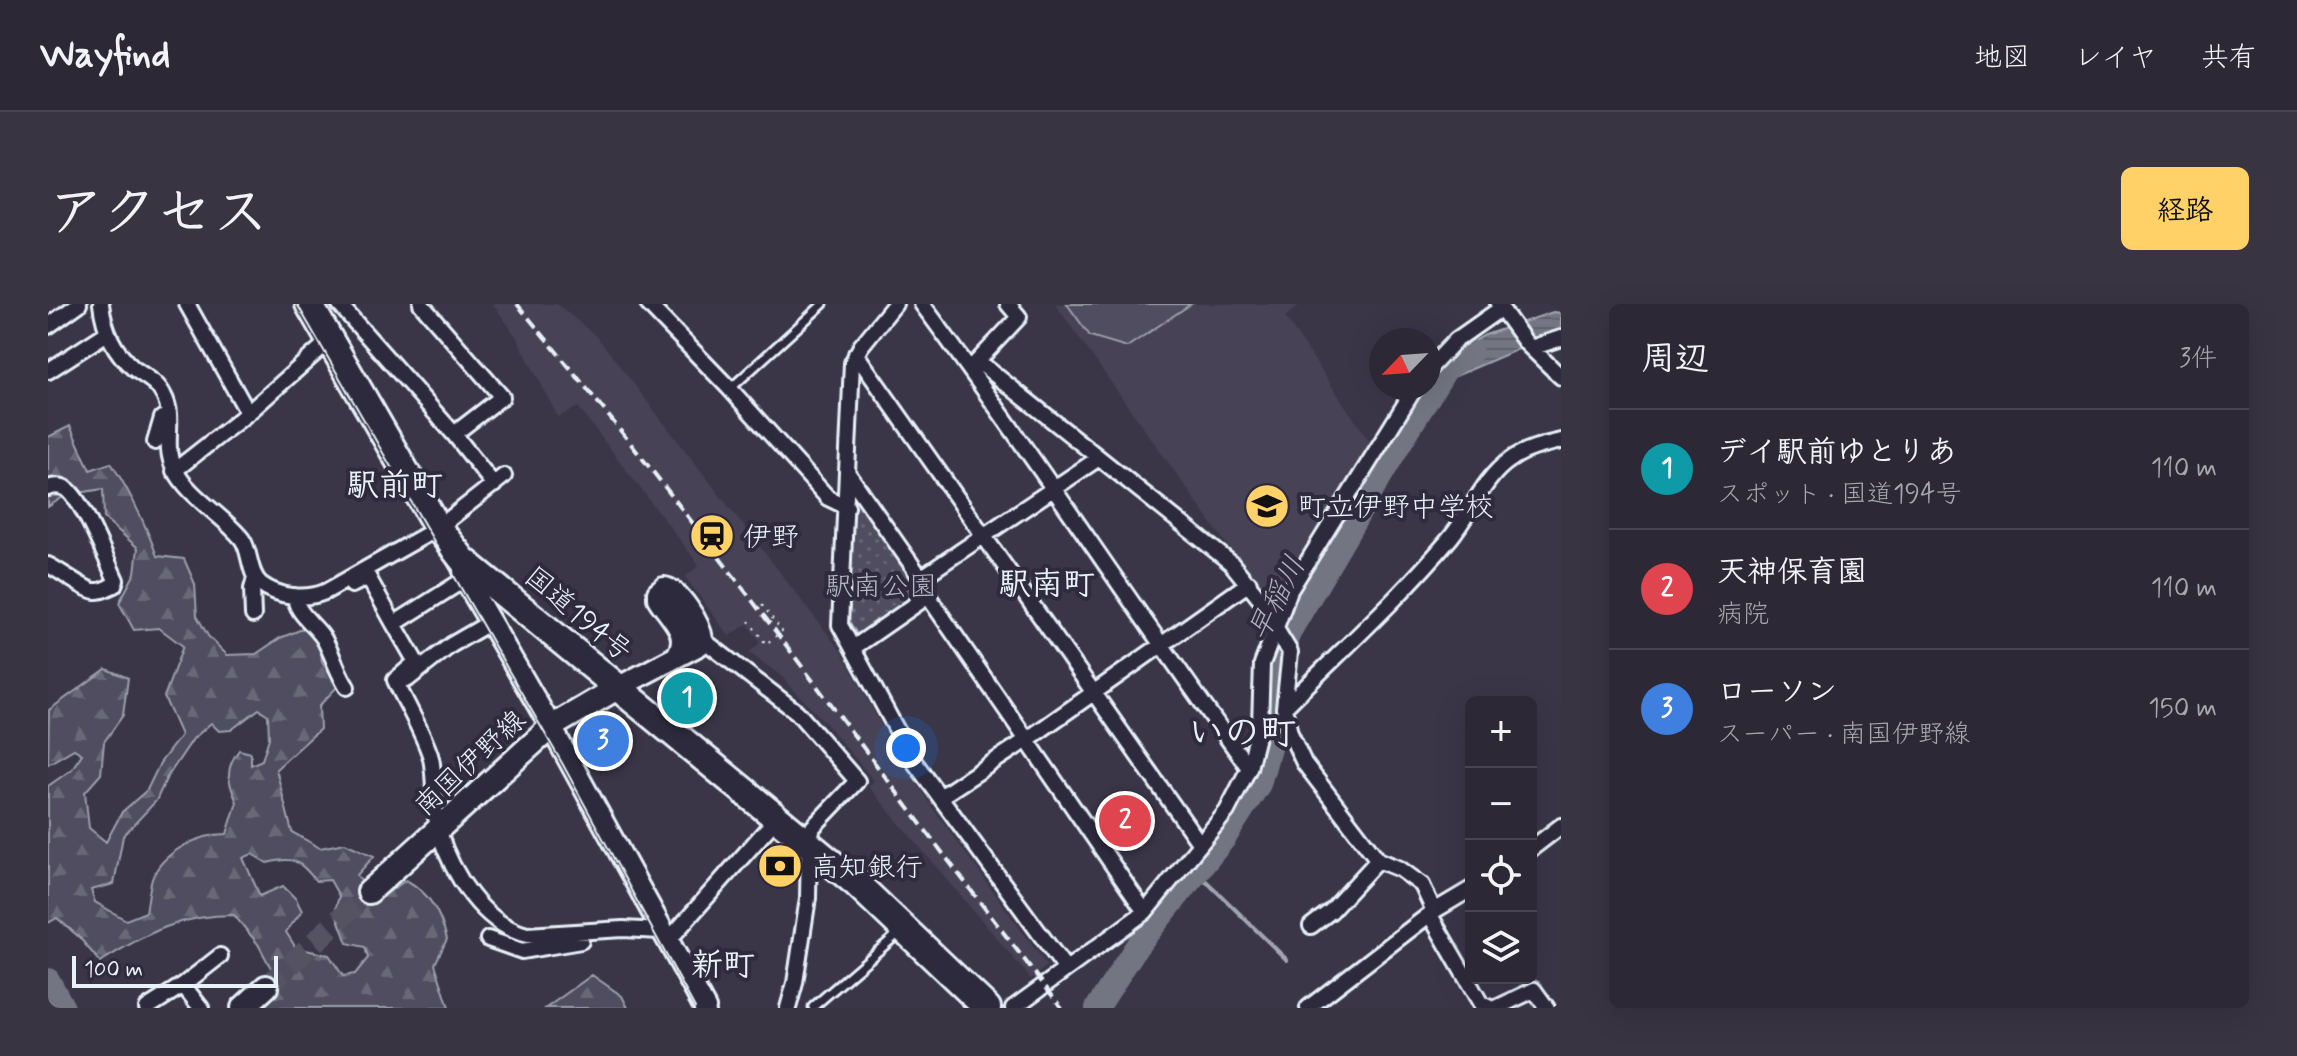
<!DOCTYPE html>
<html lang="ja">
<meta charset="utf-8">
<style>
:root{--surface:#2c2836;--page:#383442;--text:#f1f3f6;--muted:#a6a6ad;--line:#484451;--accent:#ffd166}
body{margin:0;font-family:Mynerve,"Klee One",sans-serif;background:var(--page);color:var(--text)}
.controls{position:absolute;right:24px;bottom:24px;display:grid;overflow:hidden;border-radius:12px;box-shadow:0 8px 32px #0002}
.controls button{width:72px;height:72px;display:grid;place-items:center;padding:0;border:0;border-bottom:2px solid var(--line);background:var(--surface);color:var(--text);font:40px sans-serif}
.compass{position:absolute;left:1321px;top:24px;width:72px;height:72px;border-radius:50%;background:var(--surface);box-shadow:0 8px 32px #0002;rotate:245deg}
.scale{position:absolute;left:24px;bottom:20px;width:206px;box-sizing:border-box;padding-left:8px;border:4px solid #e8f1f8;border-top:0;font-size:22px;line-height:28px;white-space:nowrap;color:#e8f1f8;-webkit-text-stroke:6px #2f2a3d;paint-order:stroke}
.you{position:absolute;left:858px;top:444px;width:28px;height:28px;margin:-20px;border:6px solid #fff;border-radius:50%;background:#1a73e8;box-shadow:0 0 0 12px #1a73e833}
.badge{display:grid;place-items:center;width:52px;height:52px;border-radius:50%;background:var(--accent);color:#fff;font-size:26px;font-weight:700}
.pin{position:absolute;translate:-50% -50%;border:4px solid #fff;box-shadow:0 2px 8px #0006}
.list{margin:0;padding:0;list-style:none}
h2{display:flex;justify-content:space-between;align-items:center;height:104px;margin:0;padding:0 32px;font-size:34px}
h2 small{font-size:26px;font-weight:400;color:var(--muted)}
.list li{display:grid;grid-template-columns:52px 1fr auto;gap:24px;align-items:center;box-sizing:border-box;height:120px;padding:0 32px;border-top:2px solid var(--line)}
.list b{display:block;font-size:30px;white-space:nowrap}
.list p{margin:0;font-size:26px;white-space:nowrap;color:var(--muted)}
.list em{font-size:26px;font-style:normal;color:var(--muted)}
.icon{flex:none;width:44px;height:44px;fill:none;stroke:currentColor;stroke-width:2;stroke-linecap:round;stroke-linejoin:round}
.map{position:relative;flex:none;width:1513px;height:704px;overflow:hidden;border-radius:12px}
header{display:flex;align-items:center;gap:48px;box-sizing:border-box;height:112px;padding:0 40px;background:var(--surface);border-bottom:2px solid var(--line)}
header strong{font-size:38px}
nav{display:flex;gap:44px;margin-inline-start:auto;font-size:28px}
.intro{display:flex;align-items:center;justify-content:space-between;box-sizing:border-box;height:192px;padding:0 48px}
h1{margin:0;font-size:56px}
.button{padding:20px 36px;border-radius:12px;background:var(--accent);color:#111;font-size:28px;font-weight:700}
main{display:flex;gap:48px;padding:0 48px}
aside{flex:1;background:var(--surface);border-radius:12px;box-shadow:0 8px 32px #0002}
.map>svg:first-child{display:block}
</style>
<header>
<strong>Wayfind</strong>
<nav><a>地図</a><a>レイヤ</a><a>共有</a></nav>
</header>
<div class="intro"><h1>アクセス</h1><a class="button">経路</a></div>
<main>
<div class="map">
<svg width="1513" height="704" viewBox="0 0 1513 704">
<defs>
<pattern id="forest-firs" width="22" height="20" patternUnits="userSpaceOnUse" patternTransform="scale(2)"><rect width="22" height="20" fill="#504e5f"/><path d="M5 1l3.5 6h-7zM16 11l3.5 6h-7z" fill="#696877"/></pattern>
<pattern id="park-dots" width="8" height="8" patternUnits="userSpaceOnUse" patternTransform="scale(2)"><rect width="8" height="8" fill="#504e5f"/><path d="M2 2h.1M6 6h.1" fill="none" stroke="#696877" stroke-width="1.8" stroke-linecap="round"/></pattern>
<pattern id="water-rules" width="6" height="5" patternUnits="userSpaceOnUse" patternTransform="scale(2)"><rect width="6" height="5" fill="#737482"/><path d="M0 2.5h6" fill="none" stroke="#5f6069"/></pattern>
</defs>
<rect width="100%" height="100%" fill="#3a3648"/>
<filter id="ink" filterUnits="userSpaceOnUse"><feTurbulence type="fractalNoise" baseFrequency=".0125" numOctaves="2"/><feDisplacementMap in="SourceGraphic" scale="16" xChannelSelector="R" yChannelSelector="G"/><feConvolveMatrix kernelMatrix="1 2 1 2 8 2 1 2 1" color-interpolation-filters="sRGB"/></filter>
<g filter="url(#ink)">
<path fill="#464354" d="M445 0H509L550 34 793 347 849 450 882 500 999 662 983 675 820 482 826 477 779 421 731 370 701 349 712 338 700 320 681 332 637 273 651 261 530 103 510 113 468 32Z
M1007 0H1253L1237 13 1324 141 1228 301 1219 297Z"/>
<path fill="url(#forest-firs)" stroke="#9ca0ac" stroke-width="2" fill-rule="evenodd" d="M22 122 42 166 63 159C83 189 97 219 109 252L136 255 147 280 149 312 160 332 179 351 208 350 232 334 262 322 272 336 274 358 290 382 271 402 272 425 228 465 244 528 272 544 297 539 326 552 309 571 327 598 358 576C382 589 392 609 399 635L387 660 401 704H207L230 677 210 640 186 611C129 611 99 630 52 658L31 633 9 614 0 619V482L23 466 34 450 26 445 0 460 1 406 58 365 80 374 75 411 56 438 53 470 37 488 41 524 58 538 74 508 99 486 112 459 133 431 116 393 135 342 111 324 86 326 71 299 87 269 90 244 56 214 55 185 18 191 0 203V133ZM211 405 220 411 221 434 214 456 203 461V449L191 446C176 465 180 478 189 498L179 530C151 530 114 548 104 575 101 585 100 597 98 608L78 616 47 598 43 586 66 580 75 532 108 497 118 475 145 435 163 419 171 427 183 426ZM204 550 219 559C246 552 251 556 268 577L282 576 291 592 287 607 299 639 317 643 320 654 307 670 295 672 281 651 248 644 238 628 254 607 248 595 235 582 212 592 195 554Z
M544 671 574 692 580 704H498Z"/>
<path fill="url(#park-dots)" stroke="#9ca0ac" stroke-width="2" d="M811 195 872 285 870 293 815 331 810 332 801 317 805 199Z"/>
<path fill="#504e5f" stroke="#9ca0ac" stroke-width="2" d="M1019 0H1143L1079 43 1042 32Z"/>
<path fill="url(#water-rules)" stroke="#a2a6b1" stroke-width="2" d="M1505 8 1513 9V30L1501 32 1396 77 1401 52 1437 31Z"/>
<g fill="none" stroke-linecap="round" stroke-linejoin="round">
<path stroke="#a2a6b1" stroke-width="4" d="M1158 577 1239 656"/>
<path stroke="#737482" stroke-width="24" d="M0 676 15 704
M1049 704 1089 642 1175 536 1211 480 1222 441 1230 355 1243 325 1352 139 1398 65 1423 48"/>
<path stroke="#545262" stroke-width="22" stroke-dasharray="22 11" stroke-linecap="butt" d="M218 683 321 588"/>
<g stroke="#e8f1f8" stroke-width="13">
<path id="lane" d="M682 85 775 0
M765 703 851 629"/>
</g>
<g stroke="#e8f1f8" stroke-width="20">
<path id="street" d="M53 0C56 25 65 47 85 64 97 73 109 77 116 92 128 114 114 141 126 164 140 193 174 210 194 235 203 247 200 269 213 280 230 293 257 296 277 288L390 224 456 172
M139 0 200 109
M291 0 406 130 454 93 373 0
M600 0 682 85 780 194 799 203
M847 0 813 42 804 59 792 321 865 456 1017 664
M874 0C987 152 1089 311 1201 464
M1450 0 1478 39 1513 73
M0 22 31 0
M1483 44 1513 34
M808 50 1152 540
M931 58 1183 259 1220 305 1228 325 1242 348 1236 404 1242 429 1256 459 1330 556 1352 565 1374 581 1386 607
M925 62 971 13 960 0
M1381 65 1408 36 1452 5
M0 67 59 29
M406 130 446 181
M107 138 114 114
M126 167 200 109 282 36
M799 168 873 274 880 292 1097 608
M0 184C6 182 13 181 19 185 36 198 58 255 68 276L66 281C60 283 54 288 47 287 39 287 11 266 0 261
M873 274 1051 154
M417 275 346 320 368 358 347 376C357 398 377 432 383 454 388 478 384 504 391 528 404 570 435 620 479 631L575 625 613 627
M304 281 320 273 346 320
M247 292C248 310 268 321 276 335 285 351 289 368 299 383
M205 311 204 285 207 274
M654 335 749 408 809 477 765 523 761 540 760 594 747 679 740 704
M805 344 880 292
M360 375 403 341 441 319
M1236 404C1292 348 1352 294 1403 233 1422 210 1436 173 1462 156 1477 145 1495 141 1513 137
M892 493 980 435 1201 279
M1483 545 1513 522
M1382 611 1433 700 1442 704
M1263 622 1283 607 1330 556
M440 635 474 647 533 637
M619 638 728 515
M135 681 153 704
M99 704 135 681 172 652
M965 704 1097 608 1179 507 1201 464 1212 420 1214 360 1242 286 1367 84
M1260 704 1386 607 1423 585
M1448 704 1486 686 1499 704"/>
</g>
<g stroke="#e8f1f8" stroke-width="26">
<path id="secondary" d="M415 256 417 275 503 423 657 704
M571 383 651 341 654 335C652 320 631 285 616 284L610 289V294C622 314 644 329 629 352"/>
</g>
<g stroke="#e8f1f8" stroke-width="28">
<path id="primary" d="M321 588 503 423 571 383
M195 704 218 683"/>
</g>
<g stroke="#e8f1f8" stroke-width="32">
<path id="highway" d="M261 0 390 224 415 256 809 580 939 704"/>
</g>
<path stroke="#e8f1f8" stroke-width="2" stroke-dasharray="2 6" stroke-linecap="butt" d="M701 317 718 340 734 327 714 301"/>
<use href="#lane" stroke="#2f2a3d" stroke-width="7"/>
<use href="#street" stroke="#2f2a3d" stroke-width="14"/>
<use href="#secondary" stroke="#2f2a3d" stroke-width="20"/>
<use href="#primary" stroke="#2f2a3d" stroke-width="22"/>
<use href="#highway" stroke="#2f2a3d" stroke-width="26"/>
<path stroke="#e8f1f8" stroke-width="2" d="M249 0 514 459 647 704"/>
<path stroke="#e8f1f8" stroke-width="4" stroke-dasharray="12 6" stroke-linecap="butt" d="M469 0C660 227 831 471 1014 704"/>
</g>
</g>
<defs>
<g id="school-disc" transform="scale(2.3)"><circle r="9.5" fill="#ffd166" stroke="#2f2a3d"/><path d="M0-5L7-2L0 1L-7-2ZM-4 1L0 2.5L4 1V4Q0 6-4 4Z" fill="#111"/></g>
<g id="station-disc" transform="scale(2.3)"><circle r="9.5" fill="#ffd166" stroke="#2f2a3d"/><path d="M-3-6H3Q5-6 5-4V2Q5 4 3 4L4.5 6H3L1.5 4h-3L-3 6H-4.5L-3 4Q-5 4-5 2V-4Q-5-6-3-6ZM-3.5-4v3h7v-3ZM-3.5 1v1.5H-2V1ZM2 1v1.5H3.5V1Z" fill="#111"/></g>
<g id="bank-disc" transform="scale(2.3)"><circle r="9.5" fill="#ffd166" stroke="#2f2a3d"/><path d="M-6-4H6V4H-6ZM0-2.3a2.3 2.3 0 1 0 0 4.6a2.3 2.3 0 1 0 0-4.6Z" fill="#111"/></g>
</defs>
<g fill-rule="evenodd">
<use href="#school-disc" x="1219" y="202"/>
<use href="#station-disc" x="664" y="232"/>
<use href="#bank-disc" x="732" y="562"/>
</g>
<g text-anchor="middle" stroke-width="8" stroke-linejoin="round" paint-order="stroke">
<g font-size="28" fill="#e8f1f8" stroke="#2f2a3d" text-anchor="start">
<text x="1250" y="212">町立伊野中学校</text>
<text x="695" y="242">伊野</text>
<text x="763" y="572">高知銀行</text>
</g>
<g font-size="28" fill="#b3b8c2" stroke="#2f2a3d">
<text x="833" y="291">駅南公園</text>
</g>
<g font-size="28" fill="#e8f1f8" stroke="#2f2a3d">
<text transform="translate(531 309) rotate(40)" y="10">国道194号</text>
<text transform="translate(421 458) rotate(-43)" y="10">南国伊野線</text>
</g>
<g font-size="30" font-style="italic" fill="#aeb2bd" stroke="#2f2a3d">
<text transform="translate(1228 294) rotate(-63)" y="10">早稲川</text>
</g>
<g font-size="32" font-weight="bold" fill="#e8f1f8" stroke="#2f2a3d">
<text x="347" y="191">駅前町</text>
<text x="999" y="290">駅南町</text>
<text x="675" y="671">新町</text>
</g>
<g font-size="36" font-weight="bold" fill="#e8f1f8" stroke="#2f2a3d">
<text x="1194" y="440">いの町</text>
</g>
</g>
</svg>
<div class="controls">
<button>+</button>
<button>−</button>
<button><svg class="icon" aria-label="locate" viewBox="0 0 24 24"><circle cx="12" cy="12" r="6"/><path d="M12 2v4M12 18v4M2 12h4M18 12h4"/></svg></button>
<button><svg class="icon" aria-label="layers" viewBox="0 0 24 24"><path d="M12 4l9 5-9 5-9-5zM3 14l9 5 9-5"/></svg></button>
</div>
<svg class="compass" viewBox="-18 -18 36 36"><path d="M0-13l5 13h-10z" fill="#e53935"/><path d="M0 13l5-13h-10z" fill="#a6a6ad"/></svg>
<div class="scale">100 m</div>
<div class="you"></div>
<div class="pin badge" style="left:639px;top:394px;background:#0f9aa8">1</div>
<div class="pin badge" style="left:1077px;top:517px;background:#e0444e">2</div>
<div class="pin badge" style="left:555px;top:437px;background:#3f7fe0">3</div>
</div>
<aside>
<h2>周辺<small>3件</small></h2>
<ul class="list">
<li><span class="badge" style="background:#0f9aa8">1</span><div><b>デイ駅前ゆとりあ</b><p>スポット · 国道194号</p></div><em>110 m</em></li>
<li><span class="badge" style="background:#e0444e">2</span><div><b>天神保育園</b><p>病院</p></div><em>110 m</em></li>
<li><span class="badge" style="background:#3f7fe0">3</span><div><b>ローソン</b><p>スーパー · 南国伊野線</p></div><em>150 m</em></li>
</ul>
</aside>
</main>
